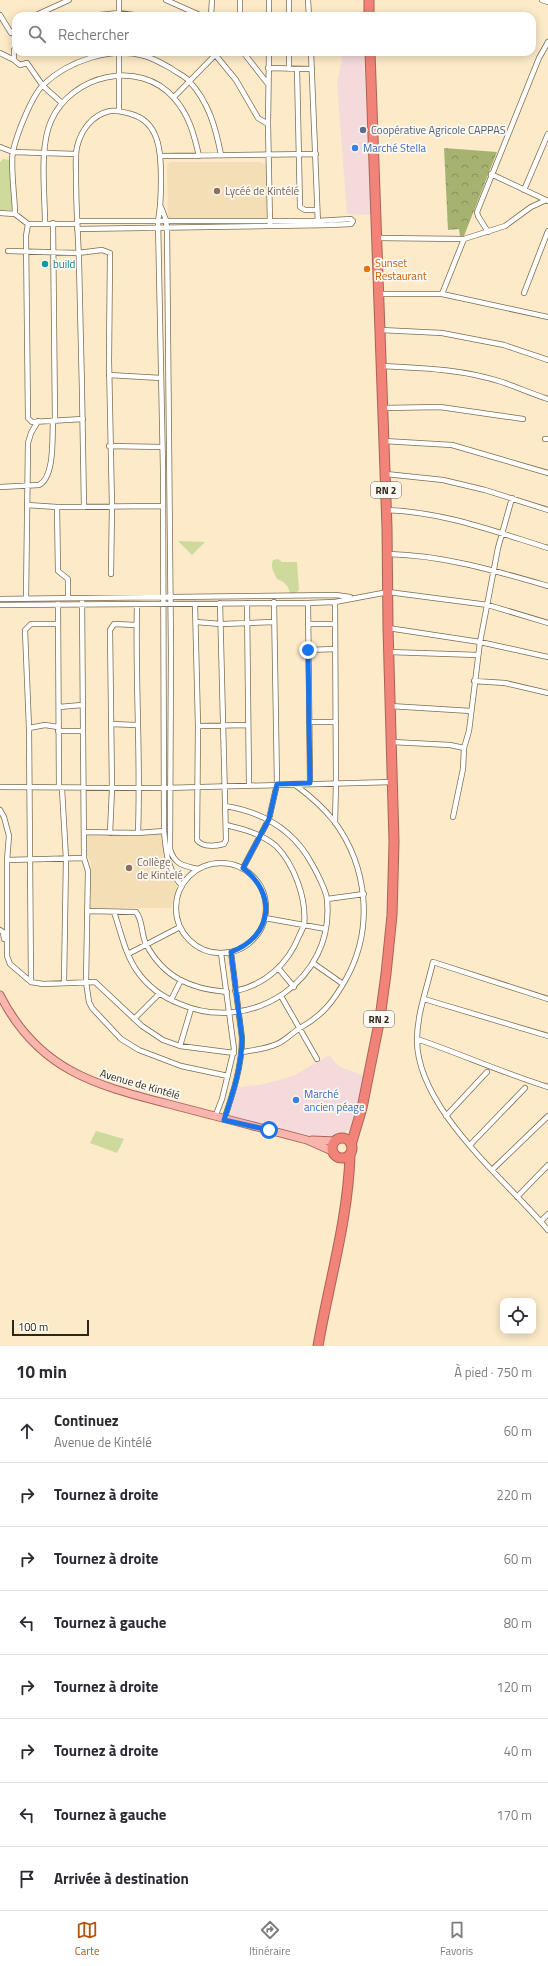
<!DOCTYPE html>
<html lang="fr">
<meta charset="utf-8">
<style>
:root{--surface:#fff;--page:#f7f7f7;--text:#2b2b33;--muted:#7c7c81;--line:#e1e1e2;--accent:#b45309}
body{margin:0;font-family:"Titillium Web",sans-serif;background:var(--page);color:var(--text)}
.controls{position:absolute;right:12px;bottom:12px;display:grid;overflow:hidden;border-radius:8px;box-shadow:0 2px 10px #0003}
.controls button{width:36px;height:36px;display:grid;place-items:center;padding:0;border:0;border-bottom:1px solid var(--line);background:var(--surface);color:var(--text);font:20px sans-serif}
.scale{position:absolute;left:12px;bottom:10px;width:77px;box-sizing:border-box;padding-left:4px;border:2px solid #2d261a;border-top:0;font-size:11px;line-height:14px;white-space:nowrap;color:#2d261a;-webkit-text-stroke:3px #fcf9f2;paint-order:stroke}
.stop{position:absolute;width:12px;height:12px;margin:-9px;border:3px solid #1a73e8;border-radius:50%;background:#fff}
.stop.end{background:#1a73e8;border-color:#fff;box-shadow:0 1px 4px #0008}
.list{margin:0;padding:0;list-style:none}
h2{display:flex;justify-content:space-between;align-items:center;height:52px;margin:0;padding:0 16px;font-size:17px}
h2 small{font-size:13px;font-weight:400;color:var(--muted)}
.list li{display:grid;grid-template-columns:26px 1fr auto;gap:12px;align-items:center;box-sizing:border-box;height:64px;padding:0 16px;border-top:1px solid var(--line)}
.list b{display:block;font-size:15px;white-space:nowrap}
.list p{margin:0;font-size:13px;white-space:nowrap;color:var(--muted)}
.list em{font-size:13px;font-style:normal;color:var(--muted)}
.icon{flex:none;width:22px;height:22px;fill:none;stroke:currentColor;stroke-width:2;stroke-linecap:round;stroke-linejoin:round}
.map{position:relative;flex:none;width:548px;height:1346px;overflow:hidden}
.search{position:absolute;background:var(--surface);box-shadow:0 2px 10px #0003;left:12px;right:12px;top:12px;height:44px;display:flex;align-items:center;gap:10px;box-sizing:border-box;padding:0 14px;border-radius:12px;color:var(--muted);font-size:15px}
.sheet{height:564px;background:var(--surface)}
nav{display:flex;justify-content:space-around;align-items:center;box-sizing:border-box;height:56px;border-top:1px solid var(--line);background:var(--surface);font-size:11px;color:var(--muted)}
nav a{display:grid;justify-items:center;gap:2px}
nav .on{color:var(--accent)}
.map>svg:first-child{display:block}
</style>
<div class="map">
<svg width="548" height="1346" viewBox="0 0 548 1346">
<defs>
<pattern id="forest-crowns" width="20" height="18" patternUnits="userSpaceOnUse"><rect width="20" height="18" fill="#a6b26f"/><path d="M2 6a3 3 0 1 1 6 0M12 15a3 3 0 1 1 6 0" fill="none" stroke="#88915a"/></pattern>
</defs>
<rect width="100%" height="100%" fill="#fceac8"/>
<path fill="#f5dadc" d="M341 52H364L371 215 347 214 337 82 342 60Z
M330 1055 338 1066 364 1076 355 1119 351 1127 343 1135 336 1139H309L226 1119 235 1088 264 1084 293 1076Z"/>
<path fill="#f4deb6" d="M170 162H261L266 165 268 218 168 219 167 165Z
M162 833 164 859 169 874 177 887 171 908H91V861L87 856V835Z"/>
<path fill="#ceda9b" d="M3 159 11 160 13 210H0V162Z
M178 541 205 542 192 555Z
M278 559 282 562H297L299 590 293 596 290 594C289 586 285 582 277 579 274 572 270 567 273 560Z
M96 1131 124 1139 117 1153 90 1143Z"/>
<path fill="url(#forest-crowns)" d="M444 148 497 152 464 236H460L459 229 448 230Z"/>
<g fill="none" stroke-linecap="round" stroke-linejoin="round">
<g stroke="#7c6c4f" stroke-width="6">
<path id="street" d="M166 0 202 16
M308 0 309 16
M542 0 548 2
M0 15 11 33 16 28
M34 16 69 0
M90 16 119 13 142 16
M119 16V0
M211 16 212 0
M240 16V0
M269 16V0
M289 16V0
M119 52V111
M213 52 236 80 258 118 268 124
M243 52 268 84
M269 52 268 124 270 224
M311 52 318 224
M0 53 14 60 20 65 27 63 43 86 62 103
M14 60V50L16 49
M268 68 312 69
M289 69V52
M297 69 300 207 305 210H317
M174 97 218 52
M0 147 13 152 76 154
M161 156 316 154
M491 174 548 201
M524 190 548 134
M161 207 166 220 167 228 171 652 170 849C174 864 183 866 198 869
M0 213 15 214 28 224H77
M15 214C15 198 10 165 13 151 17 134 31 97 43 85 68 61 111 46 145 56 155 59 163 64 172 69 177 73 185 76 189 81 209 102 216 129 221 155
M77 221H318L351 219 353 221 351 224 329 225 77 229
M45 223C45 193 39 148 51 121 71 75 139 58 174 98 189 115 194 134 199 156
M53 223 55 420
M28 224 26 236 28 418 32 422 83 419
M488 232 478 216 477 212 539 58 548 42
M378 238 464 239 505 226 531 207 546 200
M8 251 78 253 102 250 110 253 109 361 112 506 111 574
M524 293 548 231
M379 294H442L548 317
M442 294 464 239
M381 330 442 333 504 345 548 360
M382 366C422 368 463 369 502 382 517 387 532 394 548 399
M109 375 161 378
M383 408 440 407 523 419
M545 439H548
M384 441 452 445 548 473
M109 446 162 447
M386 474 443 480 485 490 548 510
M0 487 39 485C55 477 52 437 53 421
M27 505 57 507 163 506
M57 507 58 571 68 579V598
M84 507C83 425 81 344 79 262 78 234 76 206 76 177 76 167 75 157 77 147 81 130 92 115 110 111 117 110 123 112 131 114 160 122 161 153 161 179 161 193 161 206 158 221L163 469 164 831C166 852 167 869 182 886
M386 510C444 512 493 531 548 548
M388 554C442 555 496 571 548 586
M82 598 84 858 88 871 86 982 89 1002 92 1008 121 1039 139 1050 181 1066 228 1076
M0 599 336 595 350 597
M26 599 28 443 31 433 38 421
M335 602 336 782 335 823
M247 603 249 785
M308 603 310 783
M58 604 59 787
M195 604 198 726 197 840C203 848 216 846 224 844L226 840 220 603
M0 605 308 603 335 602 388 592 488 605 548 623
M137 605C135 681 141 757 138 833
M196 622 221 624 274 622
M58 624H31L25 630 29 728 31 982 43 984 95 982 142 1026 163 1040 180 1046 234 1053
M308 624H335
M388 628 480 642 548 657
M308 650 335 649
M389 652 478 655
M474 681 505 683 548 693
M390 706 471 711
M59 707 82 705
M309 722H336
M111 724 136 725
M198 726 248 725
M29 728 45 725 58 727
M58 731H83
M392 742 450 745 464 748
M0 787 165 788 393 782
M62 789 66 859 64 982
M0 810 4 817 9 836 7 860V956L10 964 31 982
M453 817 463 769 464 748 469 731 480 642 498 548 512 498
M226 825C243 829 262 834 276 846 294 864 307 899 304 925 303 928 301 932 299 936 288 964 265 985 235 991
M84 832 138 833 164 831
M110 833 112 789 110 630 114 624 136 625
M7 860 84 858
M176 908a45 45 0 1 1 90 0a45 45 0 1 1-90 0Z
M243 868 269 819 277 784 274 602
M327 899 364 894
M88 911 136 912C143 920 141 934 146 944 164 978 191 989 227 992
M114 912C121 932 125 954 137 971 148 987 162 997 180 1004 252 1035 335 980 327 900 327 892 316 871 312 864 293 829 263 812 225 806
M265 918 326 929
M0 930 3 932 4 939
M128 954 180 927
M313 963 343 984
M279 969 294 987
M281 996 317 1059
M424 999 548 1036
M548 999 433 962C427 988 417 1014 417 1040 417 1109 506 1180 548 1230
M171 1000 181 980
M134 1019 159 994
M417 1039C461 1054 503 1073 548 1087
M180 1046 191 1009
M242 1052C254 1050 266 1049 277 1044 286 1040 292 1033 300 1028 323 1015 333 1002 346 979 374 929 368 867 334 821 323 807 309 795 294 784
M446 1116 487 1072
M215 1117 222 1099 234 1049 221 953
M224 1120C233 1093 242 1066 242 1038L231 952
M470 1145 525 1088
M492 1170 548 1116
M517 1197 548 1165
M541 1221 548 1214"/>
</g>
<g stroke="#ac6257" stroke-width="9">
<path id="primary" d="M0 995C41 1076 104 1087 184 1108 225 1119 266 1129 307 1140L334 1152
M312 1140 336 1141"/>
</g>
<g stroke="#ac6257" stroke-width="11">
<path id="highway" d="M369 0V16
M332 1148a10 10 0 1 1 20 0a10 10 0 1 1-20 0Z
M351 1145 362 1108 380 1018 386 974 392 915 394 842 388 628 387 528 370 52
M318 1346C329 1282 348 1220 350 1155"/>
</g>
<use href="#street" stroke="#fff" stroke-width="4.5"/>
<use href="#primary" stroke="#f7b5ae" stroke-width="7"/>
<use href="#highway" stroke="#f18378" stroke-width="9"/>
</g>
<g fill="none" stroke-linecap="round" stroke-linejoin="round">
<path stroke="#1a73e8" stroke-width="5" d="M269 1130 224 1120C233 1093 242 1066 242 1038L231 952C273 936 277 894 243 868L269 819 277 784 310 783 308 650"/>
</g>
<circle fill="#5c6f8a" stroke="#fcf9f2" stroke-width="1.5" cx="363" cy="130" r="4"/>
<g fill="#3f7fe0" stroke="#fcf9f2" stroke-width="1.5">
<circle cx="355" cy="148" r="4"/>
<circle cx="296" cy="1100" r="4"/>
</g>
<g fill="#8d6e63" stroke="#fcf9f2" stroke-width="1.5">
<circle cx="217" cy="191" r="4"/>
<circle cx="129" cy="868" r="4"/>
</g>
<circle fill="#0f9aa8" stroke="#fcf9f2" stroke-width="1.5" cx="45" cy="264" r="4"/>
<circle fill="#e8710a" stroke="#fcf9f2" stroke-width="1.5" cx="367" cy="269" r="4"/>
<g text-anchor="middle" stroke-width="3.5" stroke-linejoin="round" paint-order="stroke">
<g fill="#fcf9f2" stroke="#6b655b" stroke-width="1">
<rect x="371" y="482" width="30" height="16" rx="3"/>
<rect x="364" y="1011" width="30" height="16" rx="3"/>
</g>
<g font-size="10" font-weight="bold" fill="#2d261a">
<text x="386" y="494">RN 2</text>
<text x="379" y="1023">RN 2</text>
</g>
<g font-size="11" fill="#4e5e75" stroke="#fcf9f2" text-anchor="start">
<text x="371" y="134">Coopérative Agricole CAPPAS</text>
</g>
<g font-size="11" fill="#366cbe" stroke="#fcf9f2" text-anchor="start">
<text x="363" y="152">Marché Stella</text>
<text x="304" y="1098">Marché<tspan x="304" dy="13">ancien péage</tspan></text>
</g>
<g font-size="11" fill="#785e54" stroke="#fcf9f2" text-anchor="start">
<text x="225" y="195">Lycéé de Kintélé</text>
<text x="137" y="866">Collège<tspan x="137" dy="13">de Kintelé</tspan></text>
</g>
<g font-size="11" fill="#c56008" stroke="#fcf9f2" text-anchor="start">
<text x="375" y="267">Sunset<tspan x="375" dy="13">Restaurant</tspan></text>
</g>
<g font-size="11" fill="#0d838f" stroke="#fcf9f2" text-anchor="start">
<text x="53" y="268">build</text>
</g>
<g font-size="11" fill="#2d261a" stroke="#fcf9f2">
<text transform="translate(140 1084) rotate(16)" y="4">Avenue de Kintélé</text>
</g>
</g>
</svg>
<div class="controls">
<button><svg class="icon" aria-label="locate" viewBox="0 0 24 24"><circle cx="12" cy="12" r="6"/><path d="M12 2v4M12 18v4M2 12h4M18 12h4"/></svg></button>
</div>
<div class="scale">100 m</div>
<div class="stop" style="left:269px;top:1130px"></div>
<div class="stop end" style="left:308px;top:650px"></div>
<div class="search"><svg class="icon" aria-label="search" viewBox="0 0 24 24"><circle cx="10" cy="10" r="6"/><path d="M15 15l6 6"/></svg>Rechercher</div>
</div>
<section class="sheet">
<h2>10 min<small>À pied · 750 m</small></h2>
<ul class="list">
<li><svg class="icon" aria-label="ahead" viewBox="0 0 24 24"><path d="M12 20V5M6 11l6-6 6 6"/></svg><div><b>Continuez</b><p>Avenue de Kintélé</p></div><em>60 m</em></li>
<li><svg class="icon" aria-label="right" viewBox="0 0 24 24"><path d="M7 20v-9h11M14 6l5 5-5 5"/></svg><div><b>Tournez à droite</b></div><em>220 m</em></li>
<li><svg class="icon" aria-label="right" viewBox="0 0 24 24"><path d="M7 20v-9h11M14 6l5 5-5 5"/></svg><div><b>Tournez à droite</b></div><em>60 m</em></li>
<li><svg class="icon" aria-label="left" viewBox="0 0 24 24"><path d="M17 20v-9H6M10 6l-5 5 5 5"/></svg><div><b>Tournez à gauche</b></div><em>80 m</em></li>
<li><svg class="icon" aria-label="right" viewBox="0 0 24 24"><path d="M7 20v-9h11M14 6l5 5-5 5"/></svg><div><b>Tournez à droite</b></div><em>120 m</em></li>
<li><svg class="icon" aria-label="right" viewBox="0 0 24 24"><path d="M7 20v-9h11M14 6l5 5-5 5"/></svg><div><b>Tournez à droite</b></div><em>40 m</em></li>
<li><svg class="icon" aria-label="left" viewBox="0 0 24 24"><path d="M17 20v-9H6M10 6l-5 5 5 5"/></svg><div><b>Tournez à gauche</b></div><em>170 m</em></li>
<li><svg class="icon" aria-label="arrive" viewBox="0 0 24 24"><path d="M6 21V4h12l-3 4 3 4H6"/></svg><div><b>Arrivée à destination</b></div></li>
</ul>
</section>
<nav>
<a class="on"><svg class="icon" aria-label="map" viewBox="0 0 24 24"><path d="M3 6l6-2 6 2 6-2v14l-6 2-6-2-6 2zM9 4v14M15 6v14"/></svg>Carte</a>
<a><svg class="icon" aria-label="directions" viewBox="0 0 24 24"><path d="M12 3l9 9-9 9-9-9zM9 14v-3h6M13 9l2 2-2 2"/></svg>Itinéraire</a>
<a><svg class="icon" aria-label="saved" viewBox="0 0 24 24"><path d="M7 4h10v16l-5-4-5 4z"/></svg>Favoris</a>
</nav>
